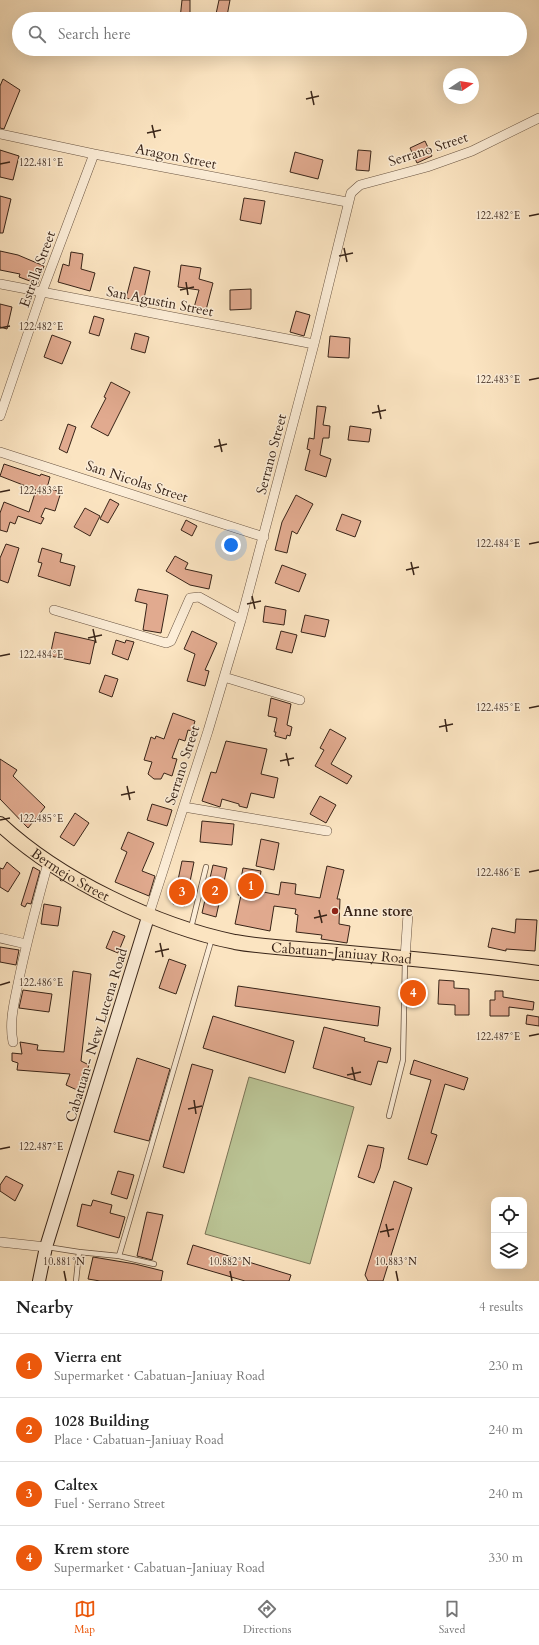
<!DOCTYPE html>
<meta charset="utf-8">
<style>
:root{--surface:#fff;--page:#f2f2f2;--text:#222;--muted:#767676;--line:#e0e0e0;--accent:#ea580c}
body{margin:0;font-family:Cardo,serif;background:var(--page);color:var(--text)}
.controls{position:absolute;right:12px;bottom:12px;display:grid;overflow:hidden;border-radius:8px;box-shadow:0 4px 16px #0002}
.controls button{width:36px;height:36px;display:grid;place-items:center;padding:0;border:0;border-bottom:1px solid var(--line);background:var(--surface);color:var(--text);font:20px sans-serif}
.compass{position:absolute;left:443px;top:68px;width:36px;height:36px;border-radius:50%;background:var(--surface);box-shadow:0 4px 16px #0002;rotate:78deg}
.you{position:absolute;left:231px;top:545px;width:14px;height:14px;margin:-10px;border:3px solid #fff;border-radius:50%;background:#1a73e8;box-shadow:0 0 0 6px #1a73e833}
.badge{display:grid;place-items:center;width:26px;height:26px;border-radius:50%;background:var(--accent);color:#fff;font-size:13px;font-weight:700}
.pin{position:absolute;translate:-50% -50%;border:2px solid #fff;box-shadow:0 1px 4px #0006}
.list{margin:0;padding:0;list-style:none}
h2{display:flex;justify-content:space-between;align-items:center;height:52px;margin:0;padding:0 16px;font-size:17px}
h2 small{font-size:13px;font-weight:400;color:var(--muted)}
.list li{display:grid;grid-template-columns:26px 1fr auto;gap:12px;align-items:center;box-sizing:border-box;height:64px;padding:0 16px;border-top:1px solid var(--line)}
.list b{display:block;font-size:15px;white-space:nowrap}
.list p{margin:0;font-size:13px;white-space:nowrap;color:var(--muted)}
.list em{font-size:13px;font-style:normal;color:var(--muted)}
.icon{flex:none;width:22px;height:22px;fill:none;stroke:currentColor;stroke-width:2;stroke-linecap:round;stroke-linejoin:round}
.map{position:relative;flex:none;width:539px;height:1281px;overflow:hidden}
.search{position:absolute;background:var(--surface);box-shadow:0 4px 16px #0002;left:12px;right:12px;top:12px;height:44px;display:flex;align-items:center;gap:10px;box-sizing:border-box;padding:0 14px;border-radius:22px;color:var(--muted);font-size:15px}
.sheet{height:308px;background:var(--surface)}
nav{display:flex;justify-content:space-around;align-items:center;box-sizing:border-box;height:56px;border-top:1px solid var(--line);background:var(--surface);font-size:11px;color:var(--muted)}
nav a{display:grid;justify-items:center;gap:2px}
nav .on{color:var(--accent)}
.map>svg:first-child{display:block}
</style>
<div class="map">
<svg width="539" height="1281" viewBox="0 0 539 1281">
<rect width="100%" height="100%" fill="#fbe4c1"/>
<filter id="stains"><feTurbulence type="fractalNoise" baseFrequency=".005" numOctaves="4"/><feColorMatrix values="0 0 0 0 .2 0 0 0 0 .09 0 0 0 0 .02 0 0 0 .5 -.17"/></filter>
<radialGradient id="worn" r=".72"><stop offset=".6" stop-color="#630" stop-opacity="0"/><stop offset="1" stop-color="#630" stop-opacity=".3"/></radialGradient>
<path fill="#bbc596" stroke="#7a7457" d="M249 1077 354 1107 310 1264 205 1234Z"/>
<path fill="#e1aa8f" stroke="#382418" d="M182 0H190V19H180Z
M219 0H230L227 16 216 14Z
M3 79 20 90 4 129 0 128V86Z
M425 141 432 156 417 163 410 148Z
M0 150 19 156 13 180 0 177Z
M358 150 371 151 369 171 356 170Z
M295 152 323 160 318 179 290 172Z
M0 196 11 199 3 233H0Z
M244 198 265 201 261 224 240 220Z
M0 251 18 255 44 266 38 284 19 277 20 274 0 270Z
M71 252 83 254 81 269 95 273 90 291 58 282 63 264 69 266Z
M181 265 201 268 199 279 213 283 205 314 193 311 199 290 178 287Z
M134 267 150 271 143 303 126 298Z
M251 289V309L230 310V290Z
M0 304 12 307 7 329 0 327Z
M296 311 310 315 304 336 290 332Z
M94 316 104 319 99 336 89 333Z
M135 333 149 337 145 353 131 349Z
M52 335 71 342 62 364 44 357Z
M330 336 350 338 349 358 328 357Z
M111 382 130 392 108 436 91 427 106 398 104 397Z
M317 406 326 407 323 425 330 426 329 438H323L320 455 331 459 326 477 305 470 310 450 307 449 309 438 314 439Z
M68 424 76 427 67 453 59 449Z
M350 426 371 429 369 442 348 440Z
M4 464 40 476 41 474 50 477 47 488 61 492 55 511 45 508 41 517 44 518 41 524 18 516 15 524 10 522 7 532 0 530V513L4 502 29 512 36 490 0 476Z
M296 495 313 504 297 534 292 531 287 553 275 550 282 522Z
M110 499 119 504 108 523 100 519Z
M85 508 100 516 90 536 74 527Z
M342 514 361 521 355 537 336 530Z
M186 520 197 526 192 536 181 530Z
M6 544 19 548 8 583 0 580V558Z
M42 548 62 554 60 562 75 566 70 586 38 576 42 563 38 562Z
M175 556 188 563 185 569 212 575 209 589 190 585 166 571Z
M282 565 306 574 299 592 275 583Z
M138 589 168 595 161 633 143 630 147 604 135 601Z
M265 606 286 610 284 625 263 622Z
M305 615 329 620 325 637 301 632Z
M192 631 217 643 205 670 209 671 205 686 187 681 195 654 184 649Z
M281 631 297 635 292 653 276 649Z
M55 632 95 641 90 664 50 656Z
M116 640 125 643 126 640 134 642 128 660 112 654Z
M105 675 118 679 112 697 99 692Z
M271 698 291 704 287 725 292 727 290 736 287 735 286 739 275 736 276 732H274L277 718 268 716Z
M173 713 195 721 192 731 188 730 185 741 179 739 172 758 177 759 172 776 164 773 161 779H154L148 774 152 762 144 760 149 744 151 737 155 739 156 736 164 739Z
M330 729 346 738 331 764 352 776 347 784 315 766 324 750 320 748Z
M226 741 267 749 261 774 278 778 274 798 251 793 247 808 239 806V804L222 799 220 807 202 801 211 772 216 773Z
M0 759 17 770 13 776 45 807 28 828 0 799Z
M320 796 336 805 326 823 310 814Z
M152 804 172 810 167 826 147 820Z
M75 813 89 823 74 846 60 837Z
M202 821 234 824 232 845 200 842Z
M128 832 154 843 142 871 155 876 149 896 115 882 127 852 121 849Z
M261 839 279 843 274 870 256 866Z
M182 861 194 862 185 906 173 904Z
M7 862 20 873 8 892 0 887V868L3 869Z
M213 865 227 868 216 917 202 913Z
M327 866 344 870 337 899H340L339 924 350 926 347 943 321 939 322 935 296 932 298 915 295 914 296 909 274 906 270 931 235 924 241 895H238L243 868 261 871 258 891 279 895 281 882 296 884 295 894 320 898Z
M33 867 40 871 31 904 27 903 25 907 21 905Z
M44 904 61 907 58 926 41 924Z
M516 919 537 920 535 951 506 949V951L488 947 492 928 515 933Z
M113 931 125 936 118 953 106 948Z
M0 947 19 950 16 965 0 962Z
M169 959 186 965 176 994 159 988Z
M73 971 91 974 81 1061 89 1065 86 1073 84 1072 77 1090 66 1085 70 1074 17 1070 18 1063 12 1061V1053L22 1054 20 1042 38 1045 37 1050 64 1052Z
M439 980 454 981V988L469 989V1015H455V1005L438 1004Z
M238 986 380 1007 378 1026 235 1006Z
M23 990 52 994 49 1012 19 1008Z
M495 991H503V997L534 1002 533 1010 509 1007V1016H490V1000H495Z
M527 1015 539 1017V1026L526 1024Z
M213 1016 294 1041 285 1073 203 1048Z
M324 1027 365 1038 364 1041 391 1048 387 1063 378 1061 371 1085 313 1068Z
M137 1058 170 1069 149 1141 114 1132Z
M414 1060 468 1078 464 1090 445 1084 431 1133 437 1135 427 1165 408 1159 431 1080 410 1074Z
M192 1064 213 1070 184 1173 163 1167Z
M368 1145 384 1148 380 1168 374 1183 358 1177Z
M118 1171 134 1175 127 1199 111 1194Z
M6 1176 23 1185 15 1201 0 1191V1185Z
M394 1181 412 1188 383 1281H368L365 1275Z
M93 1200 112 1205 110 1213 125 1217 119 1238 77 1226 82 1204 91 1206Z
M147 1212 163 1215 152 1260 137 1256Z
M193 1245 291 1275 289 1281H245L187 1264Z
M93 1257 135 1264 163 1271 161 1281H100L88 1279Z"/>
<g fill="none" stroke-linecap="round" stroke-linejoin="round">
<g stroke="#695442" stroke-width="6">
<path id="lane" d="M191 928 206 867
M389 1116 403 1060 405 960
M47 1247 79 1252 76 1281
M79 1252 119 1256 154 1264
M119 1256 212 938"/>
</g>
<g stroke="#695442" stroke-width="10">
<path id="street" d="M0 134 94 154 347 202
M0 284 314 344
M0 416 42 292 94 154
M0 452 264 537
M54 610 166 643 171 641 190 598 199 597 241 620
M224 677 300 700
M184 807 327 831
M149 914 208 731 241 620 314 344 351 193 360 185 427 167 472 151 539 118
M0 938 26 944
M405 958 408 914
M13 1042C9 1023 14 1003 18 984 26 943 37 903 48 863
M0 1242 46 1247"/>
</g>
<g stroke="#382418" stroke-width="14">
<path id="secondary" d="M39 1281 46 1247 149 914"/>
</g>
<g stroke="#382418" stroke-width="16">
<g id="primary">
<path id="s1" d="M0 824C59 879 156 926 235 942 269 948 304 949 338 952 405 958 472 964 539 973"/>
</g>
</g>
<use href="#lane" stroke="#fcedd7" stroke-width="4.5"/>
<use href="#street" stroke="#fcedd7" stroke-width="9"/>
<use href="#secondary" stroke="#fcedd7" stroke-width="12"/>
<use href="#primary" stroke="#fbe4c1" stroke-width="14"/>
</g>
<path fill="none" stroke="#382418" stroke-width="1.5" d="M311 91 314 105M306 99 319 96M152 125 155 138M147 133 161 130M0 164 10 162M529 216 539 214M344 248 347 262M339 256 353 253M186 282 188 295M180 290 194 287M0 328 10 326M529 380 539 378M378 405 381 419M372 413 386 410M219 439 222 452M214 447 227 444M0 492 10 490M529 544 539 542M411 562 414 575M406 570 419 567M252 596 255 609M247 604 261 601M93 629 96 643M88 638 102 635M0 656 10 654M529 708 539 706M445 719 447 732M439 727 453 724M286 753 289 766M280 761 294 758M127 786 130 800M121 795 135 792M0 820 10 818M529 872 539 870M319 910 322 923M314 918 327 915M160 943 163 957M155 952 169 949M0 985 10 982M529 1036 539 1034M352 1067 355 1080M347 1075 361 1072M194 1100 196 1114M188 1109 202 1106M0 1149 10 1147M386 1224 389 1237M380 1232 394 1229M64 1271 66 1281M230 1271 232 1281M396 1271 398 1281"/>
<circle fill="#8f2418" stroke="#fcedd7" stroke-width="1.5" cx="335" cy="911" r="4"/>
<g text-anchor="middle" stroke-width="3" stroke-linejoin="round" paint-order="stroke">
<g font-size="14" fill="#382418" stroke="#fcedd7">
<text transform="translate(428 149) rotate(-18)" y="5">Serrano Street</text>
<text transform="translate(176 156) rotate(11)" y="5">Aragon Street</text>
<text transform="translate(37 269) rotate(-70)" y="5">Estrella Street</text>
<text transform="translate(160 301) rotate(11)" y="5">San Agustin Street</text>
<text transform="translate(271 454) rotate(-75)" y="5">Serrano Street</text>
<text transform="translate(137 481) rotate(18)" y="5">San Nicolas Street</text>
<text transform="translate(182 765) rotate(-72)" y="5">Serrano Street</text>
<text dy="5" stroke="none"><textPath href="#s1" startOffset="87">Bermejo Street</textPath></text>
<text dy="5" stroke="none"><textPath href="#s1" startOffset="373">Cabatuan-Janiuay Road</textPath></text>
<text transform="translate(96 1035) rotate(-73)" y="5">Cabatuan - New Lucena Road</text>
</g>
<g font-size="14" font-weight="bold" fill="#382418" stroke="#fcedd7" text-anchor="start">
<text x="343" y="916">Anne store</text>
</g>
</g>
<g font-size="10" text-anchor="middle" fill="#382418" stroke="#fcedd7" stroke-width="3" stroke-linejoin="round" paint-order="stroke">
<text x="41" y="166">122.481°E</text>
<text x="498" y="219">122.482°E</text>
<text x="41" y="330">122.482°E</text>
<text x="498" y="383">122.483°E</text>
<text x="41" y="494">122.483°E</text>
<text x="498" y="547">122.484°E</text>
<text x="41" y="658">122.484°E</text>
<text x="498" y="711">122.485°E</text>
<text x="41" y="822">122.485°E</text>
<text x="498" y="876">122.486°E</text>
<text x="41" y="986">122.486°E</text>
<text x="498" y="1040">122.487°E</text>
<text x="41" y="1150">122.487°E</text>
<text x="64" y="1265">10.881°N</text>
<text x="230" y="1265">10.882°N</text>
<text x="396" y="1265">10.883°N</text>
</g>
<rect width="100%" height="100%" filter="url(#stains)"/>
<rect width="100%" height="100%" fill="url(#worn)"/>
</svg>
<div class="controls">
<button><svg class="icon" aria-label="locate" viewBox="0 0 24 24"><circle cx="12" cy="12" r="6"/><path d="M12 2v4M12 18v4M2 12h4M18 12h4"/></svg></button>
<button><svg class="icon" aria-label="layers" viewBox="0 0 24 24"><path d="M12 4l9 5-9 5-9-5zM3 14l9 5 9-5"/></svg></button>
</div>
<svg class="compass" viewBox="-18 -18 36 36"><path d="M0-13l5 13h-10z" fill="#e53935"/><path d="M0 13l5-13h-10z" fill="#767676"/></svg>
<div class="you"></div>
<div class="pin badge" style="left:251px;top:886px">1</div>
<div class="pin badge" style="left:215px;top:891px">2</div>
<div class="pin badge" style="left:182px;top:892px">3</div>
<div class="pin badge" style="left:413px;top:993px">4</div>
<div class="search"><svg class="icon" aria-label="search" viewBox="0 0 24 24"><circle cx="10" cy="10" r="6"/><path d="M15 15l6 6"/></svg>Search here</div>
</div>
<section class="sheet">
<h2>Nearby<small>4 results</small></h2>
<ul class="list">
<li><span class="badge">1</span><div><b>Vierra ent</b><p>Supermarket · Cabatuan-Janiuay Road</p></div><em>230 m</em></li>
<li><span class="badge">2</span><div><b>1028 Building</b><p>Place · Cabatuan-Janiuay Road</p></div><em>240 m</em></li>
<li><span class="badge">3</span><div><b>Caltex</b><p>Fuel · Serrano Street</p></div><em>240 m</em></li>
<li><span class="badge">4</span><div><b>Krem store</b><p>Supermarket · Cabatuan-Janiuay Road</p></div><em>330 m</em></li>
</ul>
</section>
<nav>
<a class="on"><svg class="icon" aria-label="map" viewBox="0 0 24 24"><path d="M3 6l6-2 6 2 6-2v14l-6 2-6-2-6 2zM9 4v14M15 6v14"/></svg>Map</a>
<a><svg class="icon" aria-label="directions" viewBox="0 0 24 24"><path d="M12 3l9 9-9 9-9-9zM9 14v-3h6M13 9l2 2-2 2"/></svg>Directions</a>
<a><svg class="icon" aria-label="saved" viewBox="0 0 24 24"><path d="M7 4h10v16l-5-4-5 4z"/></svg>Saved</a>
</nav>
